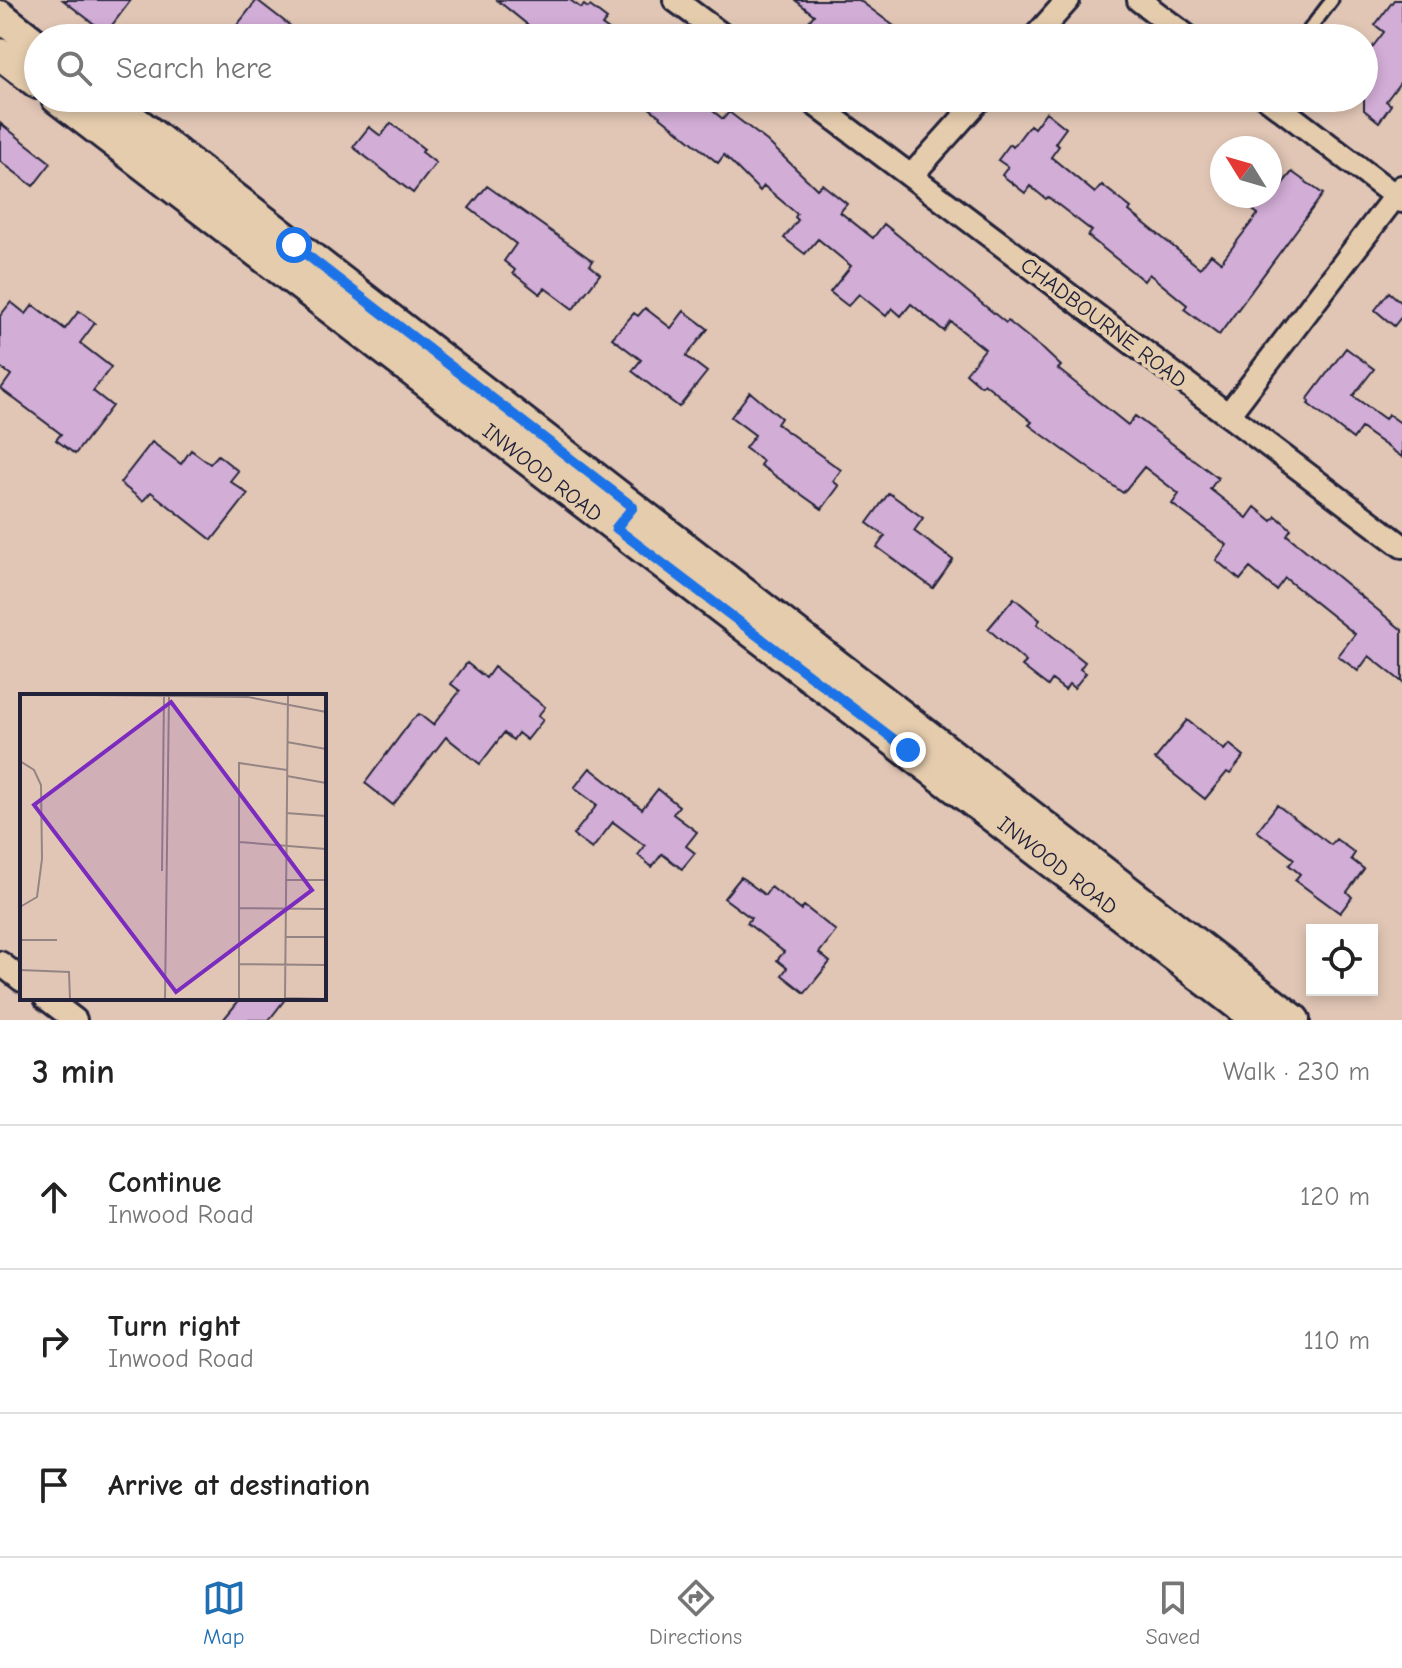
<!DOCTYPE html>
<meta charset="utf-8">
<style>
:root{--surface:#fff;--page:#f6f6f6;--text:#222;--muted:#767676;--line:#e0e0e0;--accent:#1f6fb2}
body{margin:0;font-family:"Comic Neue",sans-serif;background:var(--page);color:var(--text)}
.controls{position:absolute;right:24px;bottom:24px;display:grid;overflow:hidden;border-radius:0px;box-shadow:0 4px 12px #0003}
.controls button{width:72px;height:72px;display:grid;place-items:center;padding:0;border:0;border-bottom:2px solid var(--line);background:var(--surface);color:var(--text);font:40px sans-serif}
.compass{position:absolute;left:1210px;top:136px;width:72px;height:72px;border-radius:50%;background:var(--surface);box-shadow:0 4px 12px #0003;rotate:307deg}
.stop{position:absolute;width:24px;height:24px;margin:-18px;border:6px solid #1a73e8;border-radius:50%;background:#fff}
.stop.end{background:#1a73e8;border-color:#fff;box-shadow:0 2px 8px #0008}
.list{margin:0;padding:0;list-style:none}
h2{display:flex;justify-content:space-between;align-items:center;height:104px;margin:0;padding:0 32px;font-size:34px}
h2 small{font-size:26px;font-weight:400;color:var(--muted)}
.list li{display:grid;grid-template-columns:52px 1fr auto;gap:24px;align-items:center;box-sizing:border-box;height:144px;padding:0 32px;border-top:2px solid var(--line)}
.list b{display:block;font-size:30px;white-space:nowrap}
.list p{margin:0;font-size:26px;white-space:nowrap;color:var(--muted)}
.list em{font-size:26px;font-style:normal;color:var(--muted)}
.icon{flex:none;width:44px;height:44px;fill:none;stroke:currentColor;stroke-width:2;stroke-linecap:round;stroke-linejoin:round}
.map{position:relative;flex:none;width:1402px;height:1020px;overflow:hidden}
.search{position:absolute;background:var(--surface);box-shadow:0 4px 12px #0003;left:24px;right:24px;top:24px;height:88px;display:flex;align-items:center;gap:20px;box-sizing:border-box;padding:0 28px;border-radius:44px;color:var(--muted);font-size:30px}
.sheet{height:536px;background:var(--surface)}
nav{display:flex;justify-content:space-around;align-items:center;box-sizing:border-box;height:112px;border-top:2px solid var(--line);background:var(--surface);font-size:22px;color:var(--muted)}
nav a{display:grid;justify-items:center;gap:4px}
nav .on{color:var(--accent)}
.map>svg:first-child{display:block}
</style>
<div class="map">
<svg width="1402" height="1020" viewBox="0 0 1402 1020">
<rect width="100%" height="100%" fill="#e1c6b5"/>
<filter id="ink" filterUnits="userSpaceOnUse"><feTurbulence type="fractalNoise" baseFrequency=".0125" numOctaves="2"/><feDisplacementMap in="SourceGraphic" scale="16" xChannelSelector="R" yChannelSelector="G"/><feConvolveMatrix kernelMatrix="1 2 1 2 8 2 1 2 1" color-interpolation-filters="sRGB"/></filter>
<g filter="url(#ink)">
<path fill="#d2add6" stroke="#22223b" stroke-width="2" d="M63 0H131L106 33Z
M257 0 306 38H227Z
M497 0H570L581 8 584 5 588 8 590 6 607 19 602 25 620 38H544Z
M795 0H859L910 38H819L805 26 814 15Z
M1394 0H1402V80L1386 101 1391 105 1379 122 1364 110V58L1384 32 1375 25Z
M637 98H688L700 107 703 103 723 119 729 112 767 141 817 189 822 184 847 204 840 212 873 238 884 224 1006 323 1008 321 1044 350 1061 366 1058 369 1128 425 1135 416 1218 478 1210 489 1247 518 1255 507 1272 521 1276 516 1291 529 1287 535 1402 630V682L1369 656 1358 671 1338 656 1355 634 1285 578 1276 590 1250 568 1240 580 1216 560 1227 545 1172 504 1179 494 1144 467 1123 493 1029 425 1032 422 984 383 981 386 966 373 985 349 951 322 944 331 911 304 901 316 892 308 886 316 859 294 848 306 830 292 851 266 818 239 805 254 784 238 798 220 795 217 797 214 764 186 760 191 724 155 718 163Z
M1046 112 1066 128 1055 143 1059 146 1051 157 1095 193 1102 185 1131 208 1129 211 1200 268 1211 254 1221 262 1258 214 1234 196H1270V173L1283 183 1292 172 1323 194 1219 335 1184 309 1187 305 1149 274 1144 281 1088 236 1092 231 1048 197 1046 199 1030 186 1025 193 1002 175 1008 167 998 160 1010 144 1013 147 1030 125 1034 128Z
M0 123 51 163 33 186 0 161Z
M391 123 424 149 422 152 436 163 413 193 353 147 369 127 381 136Z
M487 186 593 261 590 265 600 274 573 309 545 288 540 294 513 273 515 270 504 261 516 244 469 208Z
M1389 292 1402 303V316L1394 326 1375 310Z
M11 302 26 314 33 305 65 329 79 311 95 323 80 343 111 367 93 391 112 406 75 454 56 440 61 434 1 389 11 375 0 367V316Z
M645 308 671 328 684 311 708 329 686 356 707 372 679 407 632 371 641 360 612 338 634 313 638 316Z
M1346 348 1374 369 1353 396 1385 419 1388 414 1402 424V457L1361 428 1353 439 1308 404 1310 402 1307 400Z
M750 392 781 418 777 424 841 470 833 481 839 486 822 509 760 465 763 461 745 448 755 435 731 417Z
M152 442 181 464 191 450 210 464 218 455 238 471 230 481 248 494 212 540 151 492 143 501 120 483Z
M889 493 923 518 914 531 953 560 933 588 877 547 885 536 867 523Z
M1014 598 1040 620 1037 624 1085 662 1080 669 1086 673 1074 688 1069 684 1065 690 1052 680 1048 686 1022 666 1026 662 988 629Z
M467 663 486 678 494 667 545 707 538 716 543 720 527 740 518 733 513 740 504 733 480 764 446 737 393 805 365 783 412 720 419 714 433 725 460 691 451 684Z
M1187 720 1224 750 1229 744 1244 756 1230 774 1227 772 1205 799 1155 759Z
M590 768 642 809 658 789 679 806 673 814 697 832 686 846 695 853 682 869 662 854 652 867 638 855 645 846 613 822 592 849 573 835 597 805 574 788Z
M1277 805 1331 845 1336 839 1355 853 1351 859 1364 869 1347 892 1352 897 1340 913 1295 880 1300 874 1289 865 1294 859 1257 831Z
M741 877 765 895 771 887 801 910 804 906 836 931 819 953 830 962 805 993 782 975 787 968 777 960 784 952 747 923 751 918 724 898Z
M241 998H286L269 1020H223Z"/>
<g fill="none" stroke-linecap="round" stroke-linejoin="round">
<g stroke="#22223b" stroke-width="17">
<path id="service" d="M1303 38 1332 0"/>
</g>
<g stroke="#22223b" stroke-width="28">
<path id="minor" d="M675 0 726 38
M1139 0 1189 38
M1034 38 1068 0
M807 98 1402 546
M1267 98 1402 201
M911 176 981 98
M1228 415 1402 187
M0 963 22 980
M46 998 75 1020"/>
</g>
<g stroke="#22223b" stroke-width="36">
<path id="secondary" d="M0 16 38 46
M0 54 38 83
M57 98 1258 1020
M105 98 1294 1020"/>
</g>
<use href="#service" stroke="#e5ccad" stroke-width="11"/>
<use href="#minor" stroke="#e5ccad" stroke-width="22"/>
<use href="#secondary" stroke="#e5ccad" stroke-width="30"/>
</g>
</g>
<g fill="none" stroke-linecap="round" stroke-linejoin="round" filter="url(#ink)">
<path stroke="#1a73e8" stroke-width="10" d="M294 245 633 507 616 528 908 750"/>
</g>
<g text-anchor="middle" stroke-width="8" stroke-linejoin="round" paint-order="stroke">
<g font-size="22" fill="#22223b" stroke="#e5ccad">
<text transform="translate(1104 322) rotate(37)" y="8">CHADBOURNE ROAD</text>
<text transform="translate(543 472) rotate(38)" y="8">INWOOD ROAD</text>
<text transform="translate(1058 865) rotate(38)" y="8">INWOOD ROAD</text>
</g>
</g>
<g transform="translate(20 694)">
<rect width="306" height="306" fill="#e1c6b5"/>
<path fill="none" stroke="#958484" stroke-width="2" d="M73 1 228 3 306 18M267 48 306 55M0 67 14 76 21 91 22 165 17 203 0 213M267 82 306 89M266 119 306 122M219 148 306 155M142 177 144 1M265 186H306M219 214 306 215M265 243H306M0 246H37M219 270 306 271M0 276 49 278 50 305M265 304 306 305M145 305 149 1M219 305V69L267 76M265 305 268 1"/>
<path fill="#7b2cbf" fill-opacity="0.15" stroke="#7b2cbf" stroke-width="4" d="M151 8 292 196 156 298 14 111Z"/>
<rect width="306" height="306" fill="none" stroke="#22223b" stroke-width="4"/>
</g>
</svg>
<div class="controls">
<button><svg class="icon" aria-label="locate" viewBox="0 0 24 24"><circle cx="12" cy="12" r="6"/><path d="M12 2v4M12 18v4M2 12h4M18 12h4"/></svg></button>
</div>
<svg class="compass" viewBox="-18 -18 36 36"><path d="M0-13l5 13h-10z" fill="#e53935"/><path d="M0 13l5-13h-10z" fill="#767676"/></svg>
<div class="stop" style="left:294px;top:245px"></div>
<div class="stop end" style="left:908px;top:750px"></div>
<div class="search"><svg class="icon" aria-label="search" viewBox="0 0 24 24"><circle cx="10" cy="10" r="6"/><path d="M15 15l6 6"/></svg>Search here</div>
</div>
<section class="sheet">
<h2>3 min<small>Walk · 230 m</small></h2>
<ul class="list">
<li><svg class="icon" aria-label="ahead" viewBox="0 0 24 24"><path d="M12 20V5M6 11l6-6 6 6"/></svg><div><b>Continue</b><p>Inwood Road</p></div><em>120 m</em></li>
<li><svg class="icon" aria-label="right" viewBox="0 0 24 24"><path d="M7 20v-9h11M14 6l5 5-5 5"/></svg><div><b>Turn right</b><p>Inwood Road</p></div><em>110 m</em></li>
<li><svg class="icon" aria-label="arrive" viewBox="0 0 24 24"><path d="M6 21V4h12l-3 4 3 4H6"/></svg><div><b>Arrive at destination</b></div></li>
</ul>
</section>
<nav>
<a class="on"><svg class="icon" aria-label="map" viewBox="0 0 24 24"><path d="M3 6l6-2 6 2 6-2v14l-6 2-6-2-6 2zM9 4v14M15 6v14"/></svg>Map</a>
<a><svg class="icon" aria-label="directions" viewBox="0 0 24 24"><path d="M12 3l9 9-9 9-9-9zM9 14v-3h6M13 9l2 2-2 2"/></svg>Directions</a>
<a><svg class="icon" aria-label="saved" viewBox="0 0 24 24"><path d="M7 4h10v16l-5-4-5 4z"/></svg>Saved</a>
</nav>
